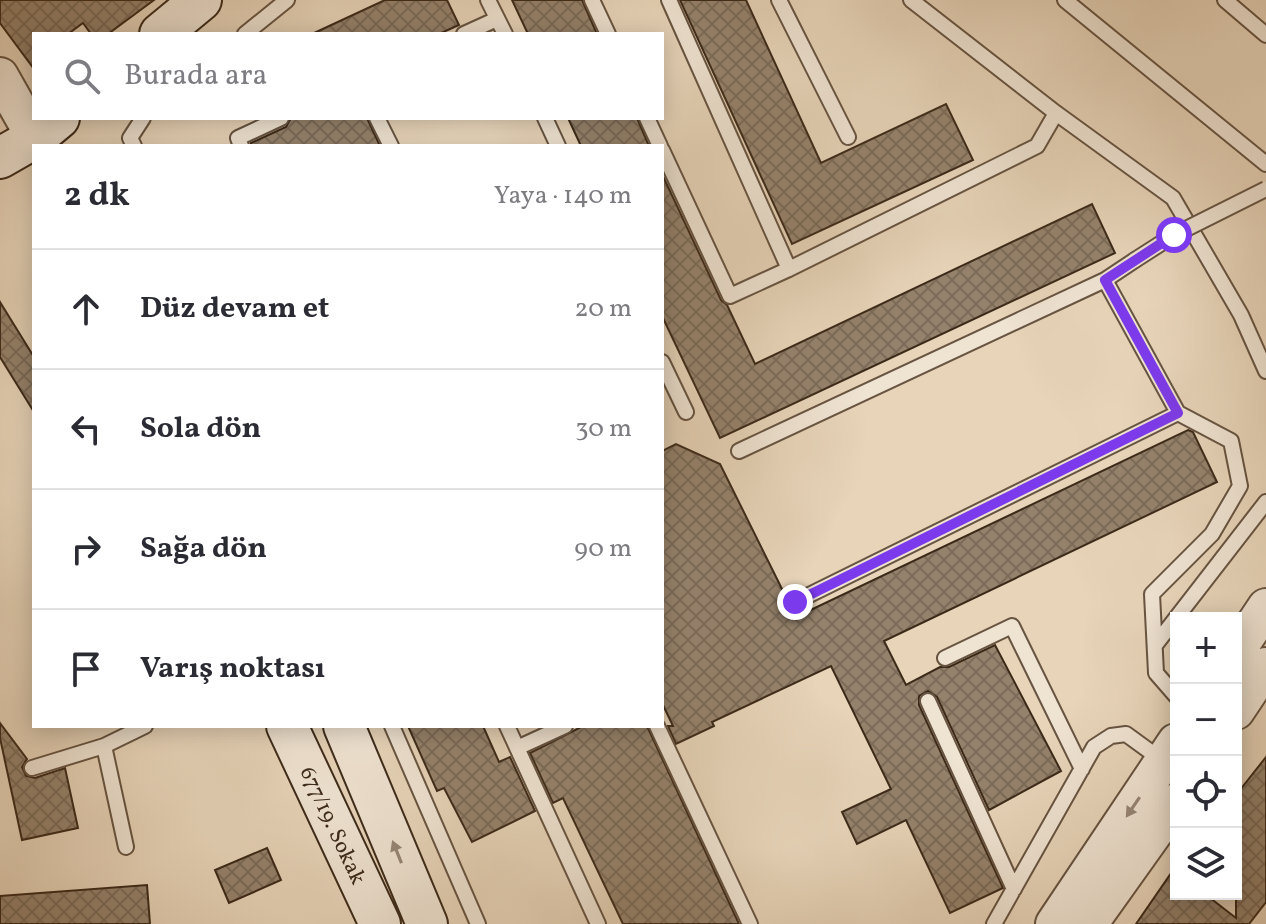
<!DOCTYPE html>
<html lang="tr">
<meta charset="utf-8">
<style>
:root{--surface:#fff;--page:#f7f7f7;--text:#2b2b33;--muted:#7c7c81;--line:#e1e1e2}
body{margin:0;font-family:Vollkorn,serif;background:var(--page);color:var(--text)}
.controls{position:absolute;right:24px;bottom:24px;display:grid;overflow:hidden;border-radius:0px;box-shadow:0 4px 20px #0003}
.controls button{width:72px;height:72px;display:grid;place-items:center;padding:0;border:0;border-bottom:2px solid var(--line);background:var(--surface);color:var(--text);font:40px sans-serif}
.stop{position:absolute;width:24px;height:24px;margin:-18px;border:6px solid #7c3aed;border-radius:50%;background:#fff}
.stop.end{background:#7c3aed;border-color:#fff;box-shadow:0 2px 8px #0008}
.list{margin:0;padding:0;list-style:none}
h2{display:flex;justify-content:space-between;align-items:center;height:104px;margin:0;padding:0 32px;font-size:34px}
h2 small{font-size:26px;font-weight:400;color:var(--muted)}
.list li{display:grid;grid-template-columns:52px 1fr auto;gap:24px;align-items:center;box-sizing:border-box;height:120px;padding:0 32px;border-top:2px solid var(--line)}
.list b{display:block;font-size:30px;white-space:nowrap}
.list em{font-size:26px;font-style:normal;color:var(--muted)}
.icon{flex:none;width:44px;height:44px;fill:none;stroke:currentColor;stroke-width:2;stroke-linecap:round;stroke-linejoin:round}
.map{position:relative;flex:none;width:1266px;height:924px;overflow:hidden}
.search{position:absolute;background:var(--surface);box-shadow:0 4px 20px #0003;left:32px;top:32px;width:632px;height:88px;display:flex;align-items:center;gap:20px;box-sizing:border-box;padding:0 28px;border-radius:0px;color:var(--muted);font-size:30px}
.panel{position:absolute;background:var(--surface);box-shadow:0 4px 20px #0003;left:32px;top:144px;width:632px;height:584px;border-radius:0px}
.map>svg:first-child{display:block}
</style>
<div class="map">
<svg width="1266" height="924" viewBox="0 0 1266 924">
<defs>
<pattern id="building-cross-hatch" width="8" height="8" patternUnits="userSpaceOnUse" patternTransform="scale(2)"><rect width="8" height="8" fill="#95826c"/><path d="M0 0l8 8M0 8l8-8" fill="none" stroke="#7b6b58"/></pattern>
</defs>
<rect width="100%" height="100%" fill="#e7d4b9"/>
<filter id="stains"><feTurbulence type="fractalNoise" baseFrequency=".0025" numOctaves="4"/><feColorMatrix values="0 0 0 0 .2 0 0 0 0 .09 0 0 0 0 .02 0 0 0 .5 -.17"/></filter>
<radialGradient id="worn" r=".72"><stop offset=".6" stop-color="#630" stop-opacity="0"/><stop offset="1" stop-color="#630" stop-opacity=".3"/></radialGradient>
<path fill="url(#building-cross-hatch)" stroke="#3c2a19" stroke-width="2" d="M0 0H154L108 34H91L83 23 68 34H34V69L0 23Z
M385 0H447L459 25 439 34H312Z
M512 0H582L597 34H528Z
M680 0H746L821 163 946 104 973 160 792 244Z
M291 118H367L380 146H251V143L286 127Z
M568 118H637L649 146H581Z
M662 174 721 300 727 305 755 364 1092 204 1115 253 720 438 662 316Z
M0 302 34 357V412L0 357Z
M1188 430 1193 432 1217 482 884 641 906 685 940 667H949L995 645 1061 771 989 810 937 697 928 691 919 696V705L1003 888 950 913 906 820 857 844 842 812 891 789 831 666 712 722 714 726 676 744 668 726H673L662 703V451L676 444 720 464 786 597V607L796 617Z
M0 723 27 759 22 767 26 776 35 778 65 768 78 828 22 840 0 738Z
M408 726H483L499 762 510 757 535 811 472 842 444 788 437 791Z
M583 726H647L739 924H623L563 798 553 803 530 753Z
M1266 757V902L1249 924H1136L1176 866V894H1205L1236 918V795Z
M267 848 281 880 229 903 215 870Z
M147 885 150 924H0V896Z"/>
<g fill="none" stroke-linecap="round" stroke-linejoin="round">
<g stroke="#675441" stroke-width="18">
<path id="service" d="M488 0 505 34
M592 0 608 34
M669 0 789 269 1037 146 1056 113
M779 0 848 137
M911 0 1056 113 1173 198 1241 315 1266 371
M1065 0 1266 164
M1225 0 1266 35
M245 34 287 0
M464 34 497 19
M377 118 391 146
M545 118 558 146
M647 118 660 146
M134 146 130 138 143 118
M241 146 238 138 281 118
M662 150 730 296 789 269
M1135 260 1105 280 1178 413 1231 441 1240 486 1212 534 1152 594 1156 673 1176 696
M662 362 686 412
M739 451 1105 280
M795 602 1178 413
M1156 644 1266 502
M945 658 1012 626 1082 769
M928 701 1014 889
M392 726 478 924
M507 726 598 924
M657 726 750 924
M517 748 565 726
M32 768 104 746
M126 847 104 746 145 726
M994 924 1094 747 1111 736 1126 734 1163 761"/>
</g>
<g stroke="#675441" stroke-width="40">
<path id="tertiary" d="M0 76 35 138
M1236 652 1266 607
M1236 711 1266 666
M1054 924 1176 742
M1089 924 1176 802"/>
</g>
<g stroke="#3c2a19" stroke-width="44">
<path id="secondary" d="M160 34 201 0
M0 158 35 138 59 118
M287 726 380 924
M344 726 427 924"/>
</g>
<use href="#service" stroke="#efe3d2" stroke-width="14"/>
<use href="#tertiary" stroke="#efe3d2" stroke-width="36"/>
<use href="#secondary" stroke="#efe3d2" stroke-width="40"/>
<g stroke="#675441" stroke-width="18" stroke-linecap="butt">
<path id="service-bridge" d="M1135 260 1174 235 1266 189"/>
</g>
<use href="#service-bridge" stroke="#efe3d2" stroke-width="14"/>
</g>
<defs><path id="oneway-solid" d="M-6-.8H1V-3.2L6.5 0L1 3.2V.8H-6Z" transform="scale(2)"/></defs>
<g fill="#968676">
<use href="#oneway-solid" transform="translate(1133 807) rotate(124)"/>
<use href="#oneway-solid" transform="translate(397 852) rotate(-112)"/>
</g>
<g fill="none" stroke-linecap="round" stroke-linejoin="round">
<path stroke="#7c3aed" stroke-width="10" d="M795 602 1178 413 1105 280 1174 235"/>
</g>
<g text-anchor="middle" stroke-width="8" stroke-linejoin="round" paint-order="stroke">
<g font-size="22" fill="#3c2a19" stroke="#efe3d2">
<text transform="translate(334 825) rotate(65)" y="8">677/19. Sokak</text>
</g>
</g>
<rect width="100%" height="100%" filter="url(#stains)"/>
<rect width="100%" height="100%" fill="url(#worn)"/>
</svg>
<div class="controls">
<button>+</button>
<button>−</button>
<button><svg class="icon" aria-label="locate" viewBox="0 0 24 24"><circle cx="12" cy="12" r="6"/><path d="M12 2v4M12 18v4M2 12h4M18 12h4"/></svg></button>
<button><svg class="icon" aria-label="layers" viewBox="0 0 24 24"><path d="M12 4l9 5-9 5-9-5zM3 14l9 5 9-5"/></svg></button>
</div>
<div class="stop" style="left:1174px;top:235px"></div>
<div class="stop end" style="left:795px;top:602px"></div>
<div class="search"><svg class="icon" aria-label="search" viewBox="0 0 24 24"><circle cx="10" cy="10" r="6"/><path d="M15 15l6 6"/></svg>Burada ara</div>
<section class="panel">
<h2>2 dk<small>Yaya · 140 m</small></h2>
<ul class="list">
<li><svg class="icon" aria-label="ahead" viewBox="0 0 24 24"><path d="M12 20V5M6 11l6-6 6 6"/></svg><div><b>Düz devam et</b></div><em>20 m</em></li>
<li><svg class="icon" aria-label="left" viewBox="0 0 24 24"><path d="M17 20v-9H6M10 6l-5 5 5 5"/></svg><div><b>Sola dön</b></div><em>30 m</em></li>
<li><svg class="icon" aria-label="right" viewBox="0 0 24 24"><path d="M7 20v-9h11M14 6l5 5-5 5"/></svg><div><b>Sağa dön</b></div><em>90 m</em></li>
<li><svg class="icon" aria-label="arrive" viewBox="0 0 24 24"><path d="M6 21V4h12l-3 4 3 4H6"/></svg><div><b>Varış noktası</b></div></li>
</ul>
</section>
</div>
